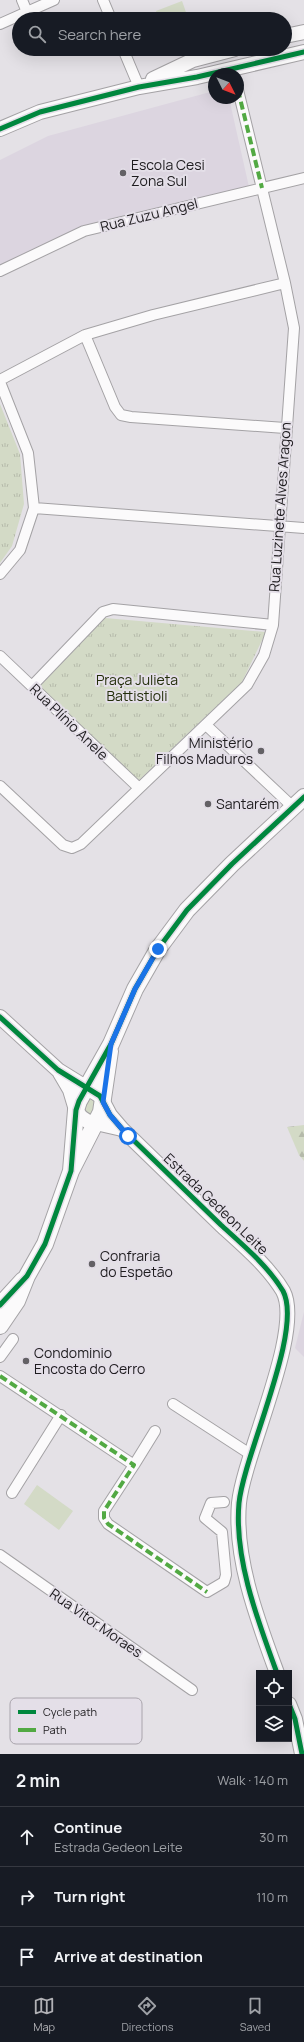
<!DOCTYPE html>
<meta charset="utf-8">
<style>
:root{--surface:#171b24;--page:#20242c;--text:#f1f3f6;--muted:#9ea1a6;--line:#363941;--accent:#b1b1b5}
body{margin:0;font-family:Manrope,sans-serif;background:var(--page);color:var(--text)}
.controls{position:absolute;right:12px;bottom:12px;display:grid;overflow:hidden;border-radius:0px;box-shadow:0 4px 16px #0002}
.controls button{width:36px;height:36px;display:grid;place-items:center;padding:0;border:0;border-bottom:1px solid var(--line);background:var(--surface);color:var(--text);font:20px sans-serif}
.compass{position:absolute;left:208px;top:68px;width:36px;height:36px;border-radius:50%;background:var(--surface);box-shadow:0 4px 16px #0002;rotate:132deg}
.stop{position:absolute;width:12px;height:12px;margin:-9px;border:3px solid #1a73e8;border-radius:50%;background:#fff}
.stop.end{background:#1a73e8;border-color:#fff;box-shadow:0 1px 4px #0008}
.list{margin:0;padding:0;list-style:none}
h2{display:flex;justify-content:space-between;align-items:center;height:52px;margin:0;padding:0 16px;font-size:17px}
h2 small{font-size:13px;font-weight:400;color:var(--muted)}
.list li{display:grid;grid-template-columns:26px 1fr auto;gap:12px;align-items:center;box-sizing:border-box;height:60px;padding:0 16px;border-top:1px solid var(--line)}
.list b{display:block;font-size:15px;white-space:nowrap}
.list p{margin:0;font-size:13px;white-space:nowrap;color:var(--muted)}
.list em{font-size:13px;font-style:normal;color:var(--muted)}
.icon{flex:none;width:22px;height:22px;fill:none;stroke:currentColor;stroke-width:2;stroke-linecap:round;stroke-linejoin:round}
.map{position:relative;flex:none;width:304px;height:1754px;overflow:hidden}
.search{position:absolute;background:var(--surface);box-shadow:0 4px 16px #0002;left:12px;right:12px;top:12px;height:44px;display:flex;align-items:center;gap:10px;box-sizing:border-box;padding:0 14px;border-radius:22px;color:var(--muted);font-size:15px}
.sheet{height:232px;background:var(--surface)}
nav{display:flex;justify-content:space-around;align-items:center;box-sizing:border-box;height:56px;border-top:1px solid var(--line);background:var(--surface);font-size:11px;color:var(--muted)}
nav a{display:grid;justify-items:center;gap:2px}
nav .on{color:var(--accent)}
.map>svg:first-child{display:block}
</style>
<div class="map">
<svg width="304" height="1754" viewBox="0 0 304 1754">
<defs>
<pattern id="grass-tufts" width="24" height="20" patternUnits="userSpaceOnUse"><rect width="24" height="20" fill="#d3dac6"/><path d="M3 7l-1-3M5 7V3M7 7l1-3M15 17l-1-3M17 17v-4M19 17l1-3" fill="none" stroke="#b5baaa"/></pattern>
<pattern id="forest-firs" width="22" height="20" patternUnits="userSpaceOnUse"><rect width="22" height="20" fill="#d3dac6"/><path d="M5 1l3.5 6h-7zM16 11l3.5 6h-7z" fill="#b5baaa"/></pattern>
</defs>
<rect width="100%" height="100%" fill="#e4e1e6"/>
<path fill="#dcd5e0" d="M214 91V98H229L249 187 83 226 0 265V160L48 136Z
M304 1312V1357L295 1348Z"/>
<path fill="url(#grass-tufts)" d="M0 404 20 454 24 504 12 546 0 563Z
M105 618 266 632 242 682 137 782 39 686Z
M88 1099 96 1101V1114L86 1116 81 1104Z"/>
<path fill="url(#forest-firs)" d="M304 1125V1161L299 1155 287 1127Z"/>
<path fill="#d3dac6" d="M182 1 187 15 177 19H159L156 11Z
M37 1485 73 1511 59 1530 24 1504Z"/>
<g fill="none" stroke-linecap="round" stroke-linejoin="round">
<g stroke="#a4a2a5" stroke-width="12">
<path id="minor" d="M22 0 27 12
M103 0 111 19
M0 24 54 0
M123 49 139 87
M0 271 84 231 304 178
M85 335 115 407 121 415 131 417 285 428
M0 380 85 335 153 315 285 283
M0 382 28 453 34 508 20 550 0 574
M34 508 304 528
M0 656 139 788
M32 686 103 612 113 609 273 625
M206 725 294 808
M0 786 63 845 72 848 81 844 247 685 264 655 273 625 294 328 285 283 238 90
M0 1357 13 1339
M0 1376 134 1465 104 1511V1518L108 1524 207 1592 224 1582 226 1575 222 1532 205 1518 211 1503 224 1502
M173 1404 250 1454
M134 1465 155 1431
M12 1493 61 1415
M0 1555 192 1690"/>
</g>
<g stroke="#a4a2a5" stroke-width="16">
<path id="secondary" d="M285 36 304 32
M153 79 193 60 235 49
M0 129 40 112 139 87 197 77 304 52
M0 1017 58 1070 100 1096 110 1115 122 1129C155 1161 188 1193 221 1225 243 1245 268 1266 283 1291 304 1330 244 1454 239 1503 234 1559 258 1621 277 1673
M60 1073 70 1090 76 1110 81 1117 87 1121 122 1129
M289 1704 295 1719 302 1754"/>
</g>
<g stroke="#a4a2a5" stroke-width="18">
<path id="primary" d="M71 1171 76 1110 79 1101 111 1044 135 989 158 949 187 910 232 864 304 797
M0 1305 23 1280
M0 1326 17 1301 27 1276 45 1244 71 1171 101 1112 110 1051"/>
</g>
<use href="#minor" stroke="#fbfafb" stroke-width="10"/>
<use href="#secondary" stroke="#fbfafb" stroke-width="14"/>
<use href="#primary" stroke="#fbfafb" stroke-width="16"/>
<path stroke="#52a943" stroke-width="4" stroke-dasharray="8 4" stroke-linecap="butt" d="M238 90 262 188
M0 1376 134 1465 104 1511V1518L108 1524 207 1592"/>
<g stroke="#e4dfe8" stroke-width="8">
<path id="cycleway" d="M0 129 40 112 139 87 197 77 304 52
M0 1017 58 1070 100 1096 110 1115 122 1129C155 1161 188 1193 221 1225 243 1245 268 1266 283 1291 304 1330 244 1454 239 1503 234 1559 258 1621 277 1673
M0 1305 27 1276 45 1244 71 1171 76 1110 79 1101 111 1044 135 989 158 949 187 910 232 864 304 797
M289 1704 295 1719 302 1754"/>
</g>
<use href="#cycleway" stroke="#00873e" stroke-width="5"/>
</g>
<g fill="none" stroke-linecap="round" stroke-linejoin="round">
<path stroke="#1a73e8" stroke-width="5" d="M128 1136 110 1115 103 1102 111 1044 135 989 158 949"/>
</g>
<g fill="#636165" stroke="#e4dfe8" stroke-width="1.5">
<circle cx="123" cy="173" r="4"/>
<circle cx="261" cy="751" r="4"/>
<circle cx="208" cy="804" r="4"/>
<circle cx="92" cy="1264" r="4"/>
<circle cx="26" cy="1361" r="4"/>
</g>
<g text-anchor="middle" stroke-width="4" stroke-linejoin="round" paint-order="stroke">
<g font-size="14" fill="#1e1c1f" stroke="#e4dfe8" text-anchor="start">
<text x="131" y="170">Escola Cesi<tspan x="131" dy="16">Zona Sul</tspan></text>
<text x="253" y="748" text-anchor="end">Ministério<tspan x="253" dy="16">Filhos Maduros</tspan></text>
<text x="216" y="809">Santarém</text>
<text x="100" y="1261">Confraria<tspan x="100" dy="16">do Espetão</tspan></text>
<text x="34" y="1358">Condominio<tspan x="34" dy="16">Encosta do Cerro</tspan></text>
</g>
<g font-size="14" fill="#1e1c1f" stroke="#e4dfe8">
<text transform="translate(149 215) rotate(-14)" y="5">Rua Zuzu Angel</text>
<text transform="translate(280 507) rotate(-86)" y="5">Rua Luzinete Alves Aragon</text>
<text transform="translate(69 722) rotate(44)" y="5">Rua Plínio Anele</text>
<text transform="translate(216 1204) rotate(44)" y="5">Estrada Gedeon Leite</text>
<text transform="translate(96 1623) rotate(35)" y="5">Rua Vitor Moraes</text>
</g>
<g font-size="14" fill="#232e0a" stroke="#e4dfe8">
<text x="137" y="685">Praça Julieta<tspan x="137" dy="16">Battistioli</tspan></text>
</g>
</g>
<rect x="10" y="1698" width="132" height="46" rx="6" fill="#e4dfe8" stroke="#a9a4ac" stroke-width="1"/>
<rect x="18" y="1710" width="18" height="4" fill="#00873e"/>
<rect x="18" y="1728" width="18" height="4" fill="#52a943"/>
<g font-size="11" fill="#1e1c1f">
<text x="43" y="1716">Cycle path</text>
<text x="43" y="1734">Path</text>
</g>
</svg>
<div class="controls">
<button><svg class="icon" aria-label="locate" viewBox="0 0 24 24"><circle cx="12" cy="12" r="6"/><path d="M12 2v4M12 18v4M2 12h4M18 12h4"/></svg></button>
<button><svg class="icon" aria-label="layers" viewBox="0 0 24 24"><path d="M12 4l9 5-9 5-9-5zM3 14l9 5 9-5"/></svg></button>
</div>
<svg class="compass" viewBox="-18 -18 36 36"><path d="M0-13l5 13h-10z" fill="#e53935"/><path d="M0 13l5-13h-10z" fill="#9ea1a6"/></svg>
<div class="stop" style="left:128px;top:1136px"></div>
<div class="stop end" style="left:158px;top:949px"></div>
<div class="search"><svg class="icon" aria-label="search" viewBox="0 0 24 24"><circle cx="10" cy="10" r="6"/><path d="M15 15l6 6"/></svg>Search here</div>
</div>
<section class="sheet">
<h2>2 min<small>Walk · 140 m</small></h2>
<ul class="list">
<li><svg class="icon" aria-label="ahead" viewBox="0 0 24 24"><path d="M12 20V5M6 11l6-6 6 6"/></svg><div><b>Continue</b><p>Estrada Gedeon Leite</p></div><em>30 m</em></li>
<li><svg class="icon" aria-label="right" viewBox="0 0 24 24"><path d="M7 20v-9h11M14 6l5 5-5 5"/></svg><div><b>Turn right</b></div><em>110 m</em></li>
<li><svg class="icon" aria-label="arrive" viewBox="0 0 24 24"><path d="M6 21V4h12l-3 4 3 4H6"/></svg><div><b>Arrive at destination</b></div></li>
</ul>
</section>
<nav>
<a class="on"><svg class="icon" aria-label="map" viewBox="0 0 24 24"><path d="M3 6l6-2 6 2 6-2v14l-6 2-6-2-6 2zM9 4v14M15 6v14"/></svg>Map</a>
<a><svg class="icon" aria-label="directions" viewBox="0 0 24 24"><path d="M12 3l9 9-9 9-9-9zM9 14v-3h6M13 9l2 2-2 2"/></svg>Directions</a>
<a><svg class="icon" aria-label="saved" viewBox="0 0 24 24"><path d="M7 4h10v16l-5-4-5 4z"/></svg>Saved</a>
</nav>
